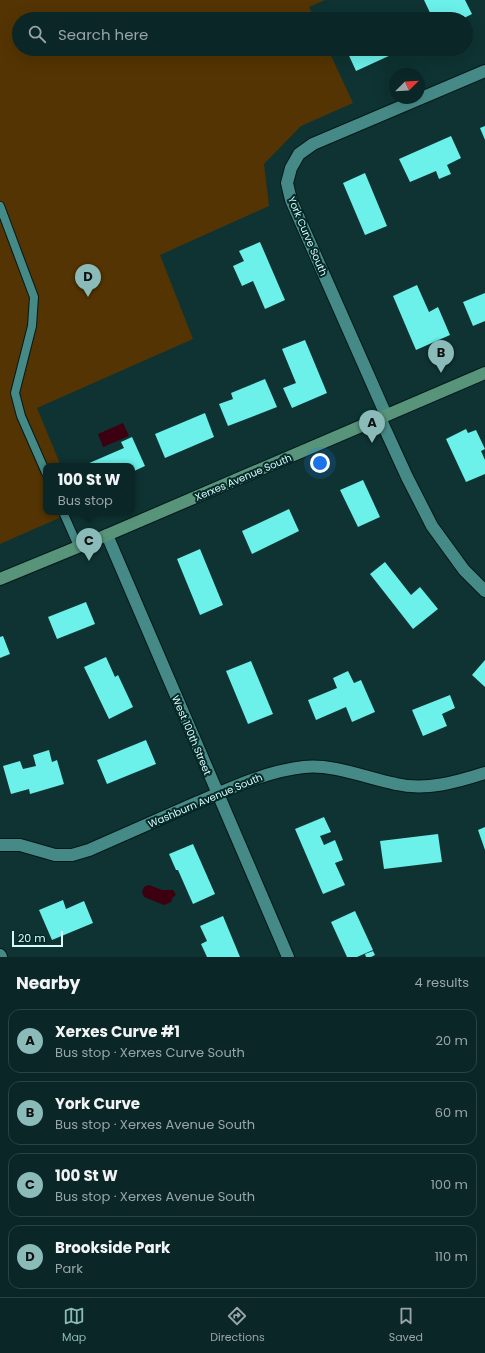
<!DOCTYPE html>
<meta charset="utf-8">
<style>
:root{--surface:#0a2626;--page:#132e2e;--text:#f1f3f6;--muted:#99a5a7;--line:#2a4343;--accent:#8bbbb9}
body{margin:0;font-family:Poppins,sans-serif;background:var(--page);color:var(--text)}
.compass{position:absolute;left:389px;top:68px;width:36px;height:36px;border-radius:50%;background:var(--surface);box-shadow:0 4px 16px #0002;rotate:66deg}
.scale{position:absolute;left:12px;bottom:10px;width:51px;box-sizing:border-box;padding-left:4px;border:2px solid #d9faf8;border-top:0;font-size:11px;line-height:14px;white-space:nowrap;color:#d9faf8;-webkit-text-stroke:3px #032928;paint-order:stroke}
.you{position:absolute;left:320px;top:463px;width:14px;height:14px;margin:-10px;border:3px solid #fff;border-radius:50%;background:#1a73e8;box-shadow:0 0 0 6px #1a73e833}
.badge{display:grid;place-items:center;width:26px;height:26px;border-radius:50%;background:var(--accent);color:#111;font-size:13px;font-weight:700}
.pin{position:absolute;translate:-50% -33px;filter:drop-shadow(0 1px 2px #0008)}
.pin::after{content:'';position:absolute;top:21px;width:14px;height:12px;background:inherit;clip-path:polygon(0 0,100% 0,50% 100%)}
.popup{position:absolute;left:43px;top:463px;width:92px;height:52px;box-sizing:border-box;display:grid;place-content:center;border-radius:8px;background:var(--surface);filter:drop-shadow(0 1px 3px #0005);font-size:13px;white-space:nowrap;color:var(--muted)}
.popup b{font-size:15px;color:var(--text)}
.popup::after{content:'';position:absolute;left:50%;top:100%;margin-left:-8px;border:8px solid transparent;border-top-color:var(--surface)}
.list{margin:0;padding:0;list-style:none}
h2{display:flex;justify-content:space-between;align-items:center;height:52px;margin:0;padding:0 16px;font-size:17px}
h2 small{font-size:13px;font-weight:400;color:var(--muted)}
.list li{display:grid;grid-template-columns:26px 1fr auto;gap:12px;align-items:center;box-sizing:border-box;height:64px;margin:0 8px 8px;padding:0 8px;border:1px solid var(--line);border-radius:12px}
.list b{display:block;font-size:15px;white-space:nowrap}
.list p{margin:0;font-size:13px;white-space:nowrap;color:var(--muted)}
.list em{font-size:13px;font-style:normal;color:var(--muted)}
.icon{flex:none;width:22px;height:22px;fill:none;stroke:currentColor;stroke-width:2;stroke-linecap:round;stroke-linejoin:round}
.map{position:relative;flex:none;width:485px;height:957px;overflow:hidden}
.search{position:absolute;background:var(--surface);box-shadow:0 4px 16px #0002;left:12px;right:12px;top:12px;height:44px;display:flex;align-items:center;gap:10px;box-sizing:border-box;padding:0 14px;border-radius:22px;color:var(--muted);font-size:15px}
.sheet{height:340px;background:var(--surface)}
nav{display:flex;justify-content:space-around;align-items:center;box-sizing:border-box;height:56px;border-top:1px solid var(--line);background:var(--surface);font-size:11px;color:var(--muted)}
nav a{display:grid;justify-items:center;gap:2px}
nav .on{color:var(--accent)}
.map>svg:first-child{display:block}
</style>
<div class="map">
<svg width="485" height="957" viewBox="0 0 485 957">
<rect width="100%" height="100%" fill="#0e3332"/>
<path fill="#543402" d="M0 0H325L309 7 315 19H19V49H328L353 103 301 126 264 164 269 206 160 255 193 339 37 408 61 466H46V512H73L0 544Z"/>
<path fill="#3d0011" d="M123 423 129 436 103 447 98 434Z
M149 885 162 890H173L176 895 173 897 171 902 164 905 144 897 142 892 144 887Z"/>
<path fill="#6bf0ea" d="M424 0H465L472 14 462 19H433Z
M346 49H404L356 71Z
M485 126V140L480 128Z
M451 136 461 158 447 165 451 174 439 179 436 171 410 182 399 159Z
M365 173 387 226 365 235 343 183Z
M260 242 285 300 265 309 253 281 242 286 233 266 244 261 239 251Z
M417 285 429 312 438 307 450 335 416 350 393 296Z
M485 293V321L473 326 463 302Z
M305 340 327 393 292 408 283 388 296 383 282 349Z
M265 379 277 407 228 426 219 404 233 399 231 393Z
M205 413 214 437 165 458 155 434Z
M466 429 468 433 476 430 485 449 481 451 485 460V474L466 482 446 439Z
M132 437 145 466 132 472V466H88L87 464 124 448 121 442Z
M363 480 380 517 358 527 340 490Z
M289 509 299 531 252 554 242 531Z
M200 549 223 605 200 615 177 559Z
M385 562 411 595 420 587 438 609 413 629 370 574Z
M86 602 95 624 57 639 48 617Z
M3 636 10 654 0 658V637Z
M106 657 115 677 118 675 133 707 109 719 84 667Z
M485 660V687L472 675Z
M251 661 273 714 248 724 226 671Z
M348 671 354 683 361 680 375 712 352 722 346 707 316 720 308 700 337 688 333 678Z
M450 695 455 708 442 714 447 726 423 736 412 710Z
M146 740 156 764 107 784 97 760Z
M49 750 52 762 57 760 64 784 30 794 29 789 11 794 3 766 20 761 23 769 36 766 33 755Z
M324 817 331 832 320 836 324 845 335 840 343 860 335 863 345 885 323 894 295 829Z
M485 827V850L478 830Z
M438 834 442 862 384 869 380 841Z
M193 844 215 894 193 904 178 870H176L169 854Z
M63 900 66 909 84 901 93 923 52 940 39 910Z
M355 911 373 950 357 957H347L331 922Z
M223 916 240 957H207L201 944 207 941 200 926Z
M373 951 375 955 371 957H366L365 954Z"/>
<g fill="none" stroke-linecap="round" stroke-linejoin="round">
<g stroke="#041918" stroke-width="10">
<path id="lane" d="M0 206 34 297 32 326 15 393 21 416 46 473
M63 512 78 546"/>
</g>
<g stroke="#041918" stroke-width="14">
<path id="street" d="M386 415 291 200 287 183 291 168 299 154 313 144 485 71
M380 418 407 477 432 526 464 570 485 591
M107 535 288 957
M0 845H20L55 855H72L89 850C125 834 161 818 198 802 232 788 266 771 304 767 334 764 366 778 396 784 426 791 457 782 485 773
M0 955 1 957"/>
</g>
<g stroke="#041918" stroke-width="14">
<path id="secondary" d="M0 579 107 535 485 373"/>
</g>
<use href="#lane" stroke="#468a87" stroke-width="8"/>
<use href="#street" stroke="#468a87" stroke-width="12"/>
<use href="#secondary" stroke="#579479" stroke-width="12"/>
</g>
<g text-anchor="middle" stroke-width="4" stroke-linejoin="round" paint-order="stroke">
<g font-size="10" fill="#d9faf8" stroke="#032928">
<text transform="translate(308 236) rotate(67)" y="4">York Curve South</text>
<text transform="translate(243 477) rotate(-23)" y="4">Xerxes Avenue South</text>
<text transform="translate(192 735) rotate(67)" y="4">West 100th Street</text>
<text transform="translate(205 800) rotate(-23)" y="4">Washburn Avenue South</text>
</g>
</g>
</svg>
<svg class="compass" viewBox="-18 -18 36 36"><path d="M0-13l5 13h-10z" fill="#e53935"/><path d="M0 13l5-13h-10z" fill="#99a5a7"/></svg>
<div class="scale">20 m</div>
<div class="you"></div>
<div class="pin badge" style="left:372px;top:443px">A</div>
<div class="pin badge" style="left:441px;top:373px">B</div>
<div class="pin badge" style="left:89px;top:561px">C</div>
<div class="popup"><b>100 St W</b>Bus stop</div>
<div class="pin badge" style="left:88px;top:297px">D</div>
<div class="search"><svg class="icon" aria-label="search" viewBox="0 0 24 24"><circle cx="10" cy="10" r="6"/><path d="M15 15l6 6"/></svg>Search here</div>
</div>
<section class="sheet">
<h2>Nearby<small>4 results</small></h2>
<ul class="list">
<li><span class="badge">A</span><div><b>Xerxes Curve #1</b><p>Bus stop · Xerxes Curve South</p></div><em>20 m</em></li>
<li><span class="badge">B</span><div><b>York Curve</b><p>Bus stop · Xerxes Avenue South</p></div><em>60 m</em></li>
<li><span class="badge">C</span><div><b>100 St W</b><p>Bus stop · Xerxes Avenue South</p></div><em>100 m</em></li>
<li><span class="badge">D</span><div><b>Brookside Park</b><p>Park</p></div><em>110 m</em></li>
</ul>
</section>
<nav>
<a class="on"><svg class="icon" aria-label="map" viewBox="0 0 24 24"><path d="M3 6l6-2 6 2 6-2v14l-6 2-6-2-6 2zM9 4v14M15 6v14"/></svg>Map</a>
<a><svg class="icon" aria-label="directions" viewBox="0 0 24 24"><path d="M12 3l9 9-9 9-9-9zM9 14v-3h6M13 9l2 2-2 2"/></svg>Directions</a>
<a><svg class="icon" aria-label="saved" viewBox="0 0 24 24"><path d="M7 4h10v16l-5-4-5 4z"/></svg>Saved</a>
</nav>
